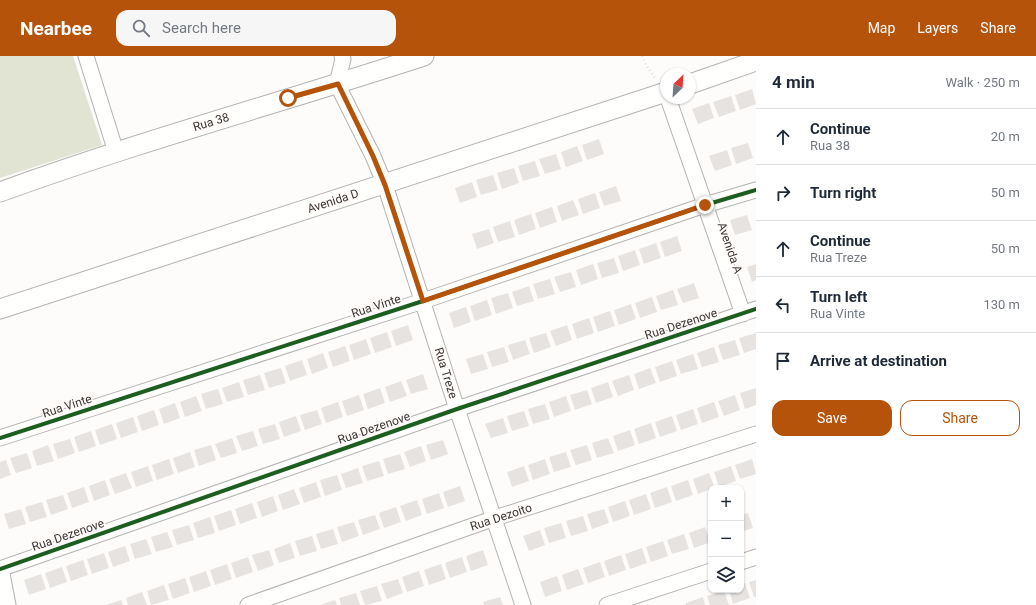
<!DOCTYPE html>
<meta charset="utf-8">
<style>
:root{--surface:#fff;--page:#f6f6f7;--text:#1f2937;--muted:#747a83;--line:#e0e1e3;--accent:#b45309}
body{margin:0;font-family:Roboto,sans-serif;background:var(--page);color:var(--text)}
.controls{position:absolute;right:12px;bottom:12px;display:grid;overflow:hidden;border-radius:8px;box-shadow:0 1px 3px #0004}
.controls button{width:36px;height:36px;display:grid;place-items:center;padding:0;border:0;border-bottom:1px solid var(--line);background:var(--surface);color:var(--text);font:20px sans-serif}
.compass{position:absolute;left:660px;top:12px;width:36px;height:36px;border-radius:50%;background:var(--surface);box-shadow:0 1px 3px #0004;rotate:25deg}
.stop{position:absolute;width:12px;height:12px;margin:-9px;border:3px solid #b45309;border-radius:50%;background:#fff}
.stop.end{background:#b45309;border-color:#fff;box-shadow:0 1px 4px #0008}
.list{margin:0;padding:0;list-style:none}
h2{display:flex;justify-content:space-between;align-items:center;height:52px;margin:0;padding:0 16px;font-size:17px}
h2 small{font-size:13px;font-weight:400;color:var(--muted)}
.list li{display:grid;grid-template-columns:26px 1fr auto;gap:12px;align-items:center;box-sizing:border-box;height:56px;padding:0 16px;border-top:1px solid var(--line)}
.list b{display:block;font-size:15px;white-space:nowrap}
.list p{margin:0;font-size:13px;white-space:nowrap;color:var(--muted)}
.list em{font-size:13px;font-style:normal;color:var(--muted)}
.actions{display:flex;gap:8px;padding:12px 16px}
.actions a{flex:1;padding:9px 0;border:1px solid var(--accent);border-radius:12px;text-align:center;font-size:14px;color:var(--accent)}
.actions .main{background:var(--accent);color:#fff}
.icon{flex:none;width:22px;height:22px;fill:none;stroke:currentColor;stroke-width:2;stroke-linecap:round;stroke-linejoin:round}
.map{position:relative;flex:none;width:756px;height:549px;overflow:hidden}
header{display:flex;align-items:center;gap:24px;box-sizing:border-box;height:56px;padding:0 20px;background:var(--accent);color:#fff}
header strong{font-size:19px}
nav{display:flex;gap:22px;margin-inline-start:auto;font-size:14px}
.search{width:280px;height:36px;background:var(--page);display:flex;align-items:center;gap:10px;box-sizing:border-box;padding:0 14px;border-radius:12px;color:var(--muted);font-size:15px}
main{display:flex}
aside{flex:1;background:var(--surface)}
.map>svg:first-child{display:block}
</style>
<header>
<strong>Nearbee</strong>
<div class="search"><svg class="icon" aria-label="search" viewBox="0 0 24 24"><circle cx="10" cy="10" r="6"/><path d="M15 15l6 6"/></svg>Search here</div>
<nav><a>Map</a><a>Layers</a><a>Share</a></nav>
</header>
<main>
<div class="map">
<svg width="756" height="549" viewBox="0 0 756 549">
<rect width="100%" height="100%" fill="#fefcfa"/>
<path fill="#e1e3d3" d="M0 0H73L102 89 0 122Z"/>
<path fill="#e6e3e1" d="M752 33 756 48 740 54 735 39Z
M731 40 736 55 719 61 713 46Z
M709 47 714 62 698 68 692 53Z
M599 83 604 98 587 104 582 89Z
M748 87 753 102 736 108 731 92Z
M577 90 583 105 566 111 561 96Z
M727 94 732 109 715 115 709 100Z
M556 98 561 113 545 118 539 103Z
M535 105 540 120 523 125 518 110Z
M514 112 519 127 502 133 497 117Z
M493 119 498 134 481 139 476 124Z
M472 126 477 141 460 147 455 132Z
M616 130 621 145 604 150 599 136Z
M595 137 600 152 583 158 578 143Z
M573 144 579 159 562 165 557 150Z
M552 151 557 166 540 172 535 157Z
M531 158 536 173 519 179 514 164Z
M747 159 752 174 735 179 730 164Z
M510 165 515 181 498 186 493 171Z
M489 173 494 187 477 193 472 178Z
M677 180 682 195 665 201 660 186Z
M656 187 661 202 644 208 639 193Z
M635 194 640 209 623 215 618 200Z
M614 202 619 217 602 222 597 207Z
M593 208 598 223 581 229 576 214Z
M756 208V224L752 226 747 211Z
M571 216 576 231 560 236 554 221Z
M550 223 555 238 538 243 533 228Z
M694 227 699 242 683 247 677 233Z
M529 230 534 245 517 250 512 236Z
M673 234 678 249 661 254 656 240Z
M508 237 513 252 496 258 491 242Z
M652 241 657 256 640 262 635 247Z
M487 244 492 259 475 265 470 250Z
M631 248 636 263 619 269 614 254Z
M466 251 471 266 454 272 449 257Z
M610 255 615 270 598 276 593 261Z
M589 262 594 277 577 283 572 268Z
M408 269 413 284 396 290 391 275Z
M567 269 572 284 556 290 550 275Z
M387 276 392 291 375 297 370 282Z
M546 277 551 291 534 297 529 282Z
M756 277V293L744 297 739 282Z
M366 283 371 298 354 304 349 289Z
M525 284 530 298 513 304 508 289Z
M735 284 740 299 723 304 718 289Z
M345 290 350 305 333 311 328 296Z
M504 291 509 306 492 311 487 296Z
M714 291 719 306 702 311 697 297Z
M323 297 328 312 312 318 307 303Z
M483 298 488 313 471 318 466 303Z
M693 298 698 313 681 318 676 304Z
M302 304 307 319 290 325 285 310Z
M672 305 677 320 660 326 655 311Z
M281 312 286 327 269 332 264 317Z
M650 312 656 327 639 333 634 318Z
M423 318 428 333 411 338 406 324Z
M260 319 265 334 248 339 243 324Z
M629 319 634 334 618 340 612 325Z
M401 325 407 340 390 346 385 331Z
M239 326 244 341 227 346 222 332Z
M608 326 613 341 596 347 591 332Z
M380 332 385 347 368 353 363 338Z
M756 332V349L745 353 740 337Z
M218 333 223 348 206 353 201 338Z
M587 334 592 348 575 354 570 339Z
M359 339 364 354 347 360 342 345Z
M735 339 740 354 724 360 718 345Z
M196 340 202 355 185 361 180 346Z
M566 340 571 355 554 361 549 346Z
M338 346 343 361 326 367 321 352Z
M714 346 719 361 702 367 697 352Z
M175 347 180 362 164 368 159 353Z
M545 348 550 363 533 368 528 353Z
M693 353 698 368 681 374 676 359Z
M154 354 159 369 142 375 137 360Z
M317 354 322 368 305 374 300 359Z
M524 355 529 370 512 375 507 360Z
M296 360 301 375 284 381 279 366Z
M672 360 677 375 660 381 655 366Z
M133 361 138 376 121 382 116 367Z
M503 362 508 377 491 382 485 368Z
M651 367 656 382 639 388 634 373Z
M112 368 117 383 100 389 95 374Z
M275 368 280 383 263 388 258 373Z
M630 374 635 389 618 395 613 380Z
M91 375 96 390 79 396 74 381Z
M253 375 258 390 242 395 236 380Z
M232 382 237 397 221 402 215 388Z
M608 382 614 397 597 402 592 387Z
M70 383 75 397 58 403 53 388Z
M443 384 448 398 431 404 426 389Z
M48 389 54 405 37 410 32 395Z
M211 389 216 404 199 410 194 394Z
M587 389 592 404 576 409 570 394Z
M421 390 426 405 410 411 404 396Z
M190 396 195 411 178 417 173 402Z
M566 396 571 411 554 416 549 401Z
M27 397 32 412 16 417 10 402Z
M400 398 405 413 388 418 383 403Z
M169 403 174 418 157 424 152 409Z
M545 403 550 418 533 424 528 409Z
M752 403 756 418 740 423 735 409Z
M6 404 11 419 0 423V406Z
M379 405 384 420 367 425 362 410Z
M148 410 153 425 136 431 131 416Z
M524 410 529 425 512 431 507 416Z
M731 410 736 425 719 431 714 416Z
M358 412 363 427 346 432 341 418Z
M126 417 132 432 115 438 109 423Z
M709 417 715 432H711V433L698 438 693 423Z
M337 419 342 434 325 440 320 424Z
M105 424 110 439 94 445 89 430Z
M688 424 693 439 676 445 671 430Z
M316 426 321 441 304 447 299 432Z
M460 430 465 445 448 451 443 436Z
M84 431 89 446 72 452 67 437Z
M667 431 672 446 655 452 650 437Z
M294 433 300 448 283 454 278 439Z
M439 437 444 452 427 458 422 443Z
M646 438 651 453 634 459 629 444Z
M63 439 68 453 51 459 46 444Z
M273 440 278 455 262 461 257 446Z
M417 444 422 459 406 465 400 450Z
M625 445 630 460 613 466 608 451Z
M42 446 47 461 30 466 25 451Z
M252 447 257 462 240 468 235 453Z
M396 451 401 466 384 472 379 457Z
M21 453 26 468 9 473 4 458Z
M604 453 609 467 592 473 587 458Z
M231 454 236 469 219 475 214 460Z
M748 457 753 472 741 476V459Z
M375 459 380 473 363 479 358 464Z
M583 460 588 475 571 480 566 465Z
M210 461 215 477 198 482 193 467Z
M354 466 359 480 342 486 337 471Z
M561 467 566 482 549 487 544 472Z
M189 469 194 484 177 489 172 474Z
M705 471 711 486 694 492 689 477Z
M333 473 338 488 321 493 316 478Z
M540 474 545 489 529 495 523 480Z
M167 476 173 491 156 496 151 481Z
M684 478 689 493 672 498 667 484Z
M312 480 317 495 300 500 295 485Z
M146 483 152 498 135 503 130 488Z
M663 485 668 500 651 506 646 491Z
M290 487 295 502 279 507 274 493Z
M125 490 130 505 113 511 108 496Z
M642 492 647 507 630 513 625 498Z
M269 494 274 509 258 515 252 499Z
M483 494 488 509 471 515 466 500Z
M104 497 109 512 92 518 87 503Z
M621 499 626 514 609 520 604 505Z
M248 501 253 516 236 522 231 507Z
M462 501 467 516 450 522 445 507Z
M83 504 88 519 71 525 66 510Z
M600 506 605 521 588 527 583 512Z
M227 508 232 523 215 529 210 514Z
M441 508 446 523 429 529 424 514Z
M62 511 67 526 50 532 45 517Z
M578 513 584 528 567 534 562 519Z
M206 515 211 530 194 536 189 521Z
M419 515 424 530 407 536 402 521Z
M41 518 46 533 29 539 24 524Z
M557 520 562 535 545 541 540 526Z
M185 522 190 537 173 543 168 528Z
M398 523 403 537 387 543 381 528Z
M756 524V541H754L749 526Z
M745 527 750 542 733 548 729 534H741V529Z
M164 529 169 544 151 549 147 535Z
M377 530 382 545 365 549 360 535Z
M724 535 729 549H710L707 540Z
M142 536 147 549H128L126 542Z
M356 537 360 549H341L339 542Z
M500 541 503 549H484L483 546Z
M703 541 705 549H686V547Z
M121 544 123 549H106Z
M335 544 337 549H320Z"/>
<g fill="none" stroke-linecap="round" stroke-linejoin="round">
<g stroke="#b5b2b1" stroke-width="17">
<path id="minor" d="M86 0 116 96
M342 0 343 3 337 28 373 100 385 129 457 353 523 549
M668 42 743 258
M0 382 423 245 705 149 756 134
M741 506 756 501
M0 513 457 353 756 253
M248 549 495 462 756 378
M607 549 711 515"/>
</g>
<g stroke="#b5b2b1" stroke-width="21">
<path id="tertiary" d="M690 28 756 5
M0 136C140 85 283 46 424 0
M0 253 666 36
M0 518 6 549"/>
</g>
<path stroke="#e3e2e2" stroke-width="2.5" stroke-dasharray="1 3" stroke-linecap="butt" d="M642 0 646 9 655 22"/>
<use href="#minor" stroke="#fffffe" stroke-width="15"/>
<use href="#tertiary" stroke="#fffffe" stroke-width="19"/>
<g stroke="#fffbf9" stroke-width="6">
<path id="cycleway" d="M0 382 423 245 705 149 756 134
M0 513 457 353 756 253"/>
</g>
<use href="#cycleway" stroke="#1b5e20" stroke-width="4"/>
</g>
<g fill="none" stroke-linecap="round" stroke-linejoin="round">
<path stroke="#b45309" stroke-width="5" d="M288 42 338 28 373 100 385 129 423 245 705 149"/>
</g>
<g text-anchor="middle" stroke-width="3.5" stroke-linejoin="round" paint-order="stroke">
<g font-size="12" fill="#3a3634" stroke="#fffbf9">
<text transform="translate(211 66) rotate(-17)" y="4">Rua 38</text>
<text transform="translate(333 145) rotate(-18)" y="4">Avenida D</text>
<text transform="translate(730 192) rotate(71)" y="4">Avenida A</text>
<text transform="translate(376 250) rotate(-18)" y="4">Rua Vinte</text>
<text transform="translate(681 268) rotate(-18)" y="4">Rua Dezenove</text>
<text transform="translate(446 317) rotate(73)" y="4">Rua Treze</text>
<text transform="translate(67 350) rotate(-18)" y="4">Rua Vinte</text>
<text transform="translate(374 372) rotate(-19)" y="4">Rua Dezenove</text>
<text transform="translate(501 461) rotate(-18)" y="4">Rua Dezoito</text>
<text transform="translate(68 479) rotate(-19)" y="4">Rua Dezenove</text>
</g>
</g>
</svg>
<div class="controls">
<button>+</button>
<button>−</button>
<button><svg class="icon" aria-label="layers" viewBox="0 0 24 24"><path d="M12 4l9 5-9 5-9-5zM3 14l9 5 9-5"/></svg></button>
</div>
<svg class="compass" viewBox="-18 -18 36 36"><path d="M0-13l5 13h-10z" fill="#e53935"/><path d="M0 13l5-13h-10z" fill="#747a83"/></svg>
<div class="stop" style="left:288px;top:42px"></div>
<div class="stop end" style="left:705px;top:149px"></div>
</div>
<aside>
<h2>4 min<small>Walk · 250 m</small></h2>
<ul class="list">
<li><svg class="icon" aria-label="ahead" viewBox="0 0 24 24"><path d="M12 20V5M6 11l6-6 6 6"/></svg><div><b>Continue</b><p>Rua 38</p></div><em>20 m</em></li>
<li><svg class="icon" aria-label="right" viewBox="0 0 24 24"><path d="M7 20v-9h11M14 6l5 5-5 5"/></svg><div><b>Turn right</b></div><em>50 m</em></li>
<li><svg class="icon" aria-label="ahead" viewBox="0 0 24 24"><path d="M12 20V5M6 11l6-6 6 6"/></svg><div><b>Continue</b><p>Rua Treze</p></div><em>50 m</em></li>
<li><svg class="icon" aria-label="left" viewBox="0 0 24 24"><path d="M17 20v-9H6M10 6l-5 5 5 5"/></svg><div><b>Turn left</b><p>Rua Vinte</p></div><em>130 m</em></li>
<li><svg class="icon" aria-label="arrive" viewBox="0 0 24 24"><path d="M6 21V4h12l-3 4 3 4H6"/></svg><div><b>Arrive at destination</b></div></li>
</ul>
<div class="actions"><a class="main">Save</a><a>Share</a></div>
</aside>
</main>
